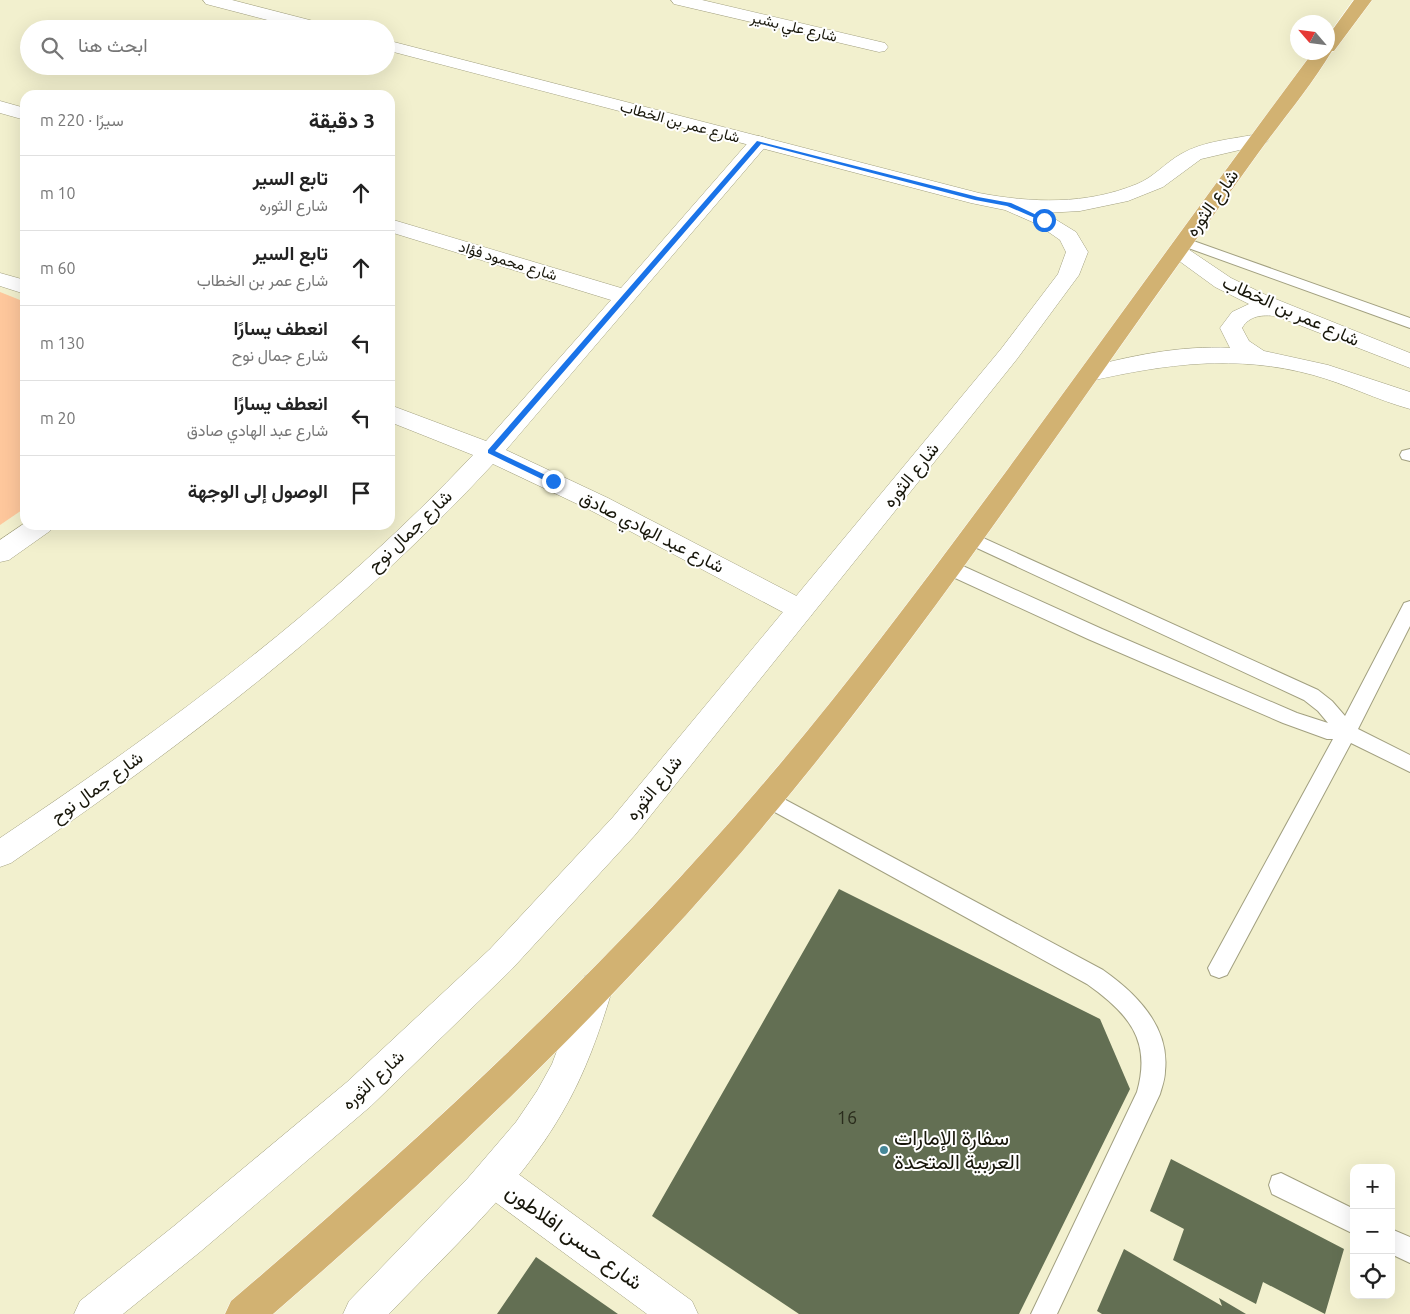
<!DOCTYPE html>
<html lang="ar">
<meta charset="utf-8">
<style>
:root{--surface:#fff;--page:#f2f2f2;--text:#222;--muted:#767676;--line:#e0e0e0}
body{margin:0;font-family:Ubuntu,Vazirmatn,sans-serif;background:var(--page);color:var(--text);direction:rtl}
.controls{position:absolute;right:15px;bottom:15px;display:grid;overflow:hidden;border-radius:10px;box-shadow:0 5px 20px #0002}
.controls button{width:45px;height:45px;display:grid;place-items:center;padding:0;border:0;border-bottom:1px solid var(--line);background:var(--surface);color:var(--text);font:25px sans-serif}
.compass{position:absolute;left:1290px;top:15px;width:45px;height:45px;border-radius:50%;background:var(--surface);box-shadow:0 5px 20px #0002;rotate:298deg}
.stop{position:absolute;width:15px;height:15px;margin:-11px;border:4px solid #1a73e8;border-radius:50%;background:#fff}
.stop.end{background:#1a73e8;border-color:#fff;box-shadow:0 1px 5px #0008}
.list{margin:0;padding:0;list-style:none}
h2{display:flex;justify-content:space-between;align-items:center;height:65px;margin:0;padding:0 20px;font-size:21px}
h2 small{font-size:16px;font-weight:400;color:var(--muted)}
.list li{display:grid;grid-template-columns:32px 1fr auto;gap:15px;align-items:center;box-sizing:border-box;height:75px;padding:0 20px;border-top:1px solid var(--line)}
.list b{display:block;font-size:19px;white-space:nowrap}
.list p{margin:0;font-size:16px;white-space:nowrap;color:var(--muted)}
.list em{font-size:16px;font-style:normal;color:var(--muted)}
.icon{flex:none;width:28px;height:28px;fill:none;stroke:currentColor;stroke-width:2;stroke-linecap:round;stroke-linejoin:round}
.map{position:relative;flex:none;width:1410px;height:1314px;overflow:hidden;direction:ltr}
.search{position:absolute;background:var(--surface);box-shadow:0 5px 20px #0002;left:20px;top:20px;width:375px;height:55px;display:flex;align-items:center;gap:12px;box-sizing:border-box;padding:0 18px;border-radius:28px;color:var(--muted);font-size:19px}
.panel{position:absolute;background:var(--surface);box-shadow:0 5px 20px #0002;left:20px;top:90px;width:375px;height:440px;border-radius:15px;direction:rtl}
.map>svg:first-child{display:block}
</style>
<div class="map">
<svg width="1410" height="1314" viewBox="0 0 1410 1314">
<rect width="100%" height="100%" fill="#f2f0ce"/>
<path fill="#fec79c" d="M0 292 25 302V508L0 525Z"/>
<path fill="#636f53" d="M839 889 1100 1019 1130 1089 1019 1314H799L652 1216Z
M1171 1159 1344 1249 1325 1314 1263 1282 1256 1304 1173 1260 1184 1229 1150 1211Z
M1124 1249 1222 1306 1219 1298 1246 1314H1102L1097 1311Z
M536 1257 618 1314H497Z"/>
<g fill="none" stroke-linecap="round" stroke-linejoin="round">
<g stroke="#a2a080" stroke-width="2">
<path id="service" d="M1185 238 1410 318V328L1180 245 1178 242 1180 239Z
M1410 449V461L1402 459 1400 455 1402 451Z
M970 532 1318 690 1332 701 1345 716 1404 603 1410 601V626L1358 729 1410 755V772L1351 743 1227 975 1219 978 1211 975 1208 968 1333 739H1327L1283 723 1088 639 942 572 939 567 942 562 948 561 954 562 1102 629 1297 713 1328 723 1318 711 1304 700 964 542 961 538 964 534Z
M769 791 1103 970C1136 993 1170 1027 1165 1071 1165 1079 1162 1087 1160 1094L1057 1314H1031L1137 1092C1152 1040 1128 1013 1087 984L762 805 759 799 762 793Z
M1281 1173 1354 1209V1234L1272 1194 1269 1185 1272 1176Z
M1391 1229 1410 1237V1263L1391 1254Z"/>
</g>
<g stroke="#a2a080" stroke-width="1">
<path id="minor" d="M671 0H702L885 43 888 47 885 51 879 52 674 4Z
M0 101 25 108V120L0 113Z
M759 136 766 138 769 142 766 146 506 450 608 498 810 603 814 610 810 617 801 620 792 617 590 510 493 464C351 618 183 745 11 863L0 867V838C169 725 334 603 473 455L390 422V405L486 441 611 300 390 232V219L621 288 752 138Z
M0 273 25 280V294L0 286Z
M25 523V525H54L50 531 9 560 0 562V540Z
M493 1160 506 1165 692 1301 698 1314H647L480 1191 475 1178 480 1165Z"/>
</g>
<g stroke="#a2a080" stroke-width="1">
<path id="tertiary" d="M203 0H232L329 25 332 29H302L206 4Z
M386 40 979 193C1032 203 1086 205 1137 184 1154 177 1165 163 1181 154 1203 141 1233 139 1258 134L1265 136 1268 140 1265 144 1201 159 1163 187 1128 201 1080 211 1045 213 1076 232 1088 252 1079 275 1017 359 635 835 512 969 371 1106 200 1252 123 1314H74L80 1301 174 1226 347 1082 490 949 613 817 1001 349 1058 274 1066 252 1060 240 1037 224 1005 210 971 203 386 50Z
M1178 245 1185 247 1231 278 1268 296 1410 353V368L1276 316C1262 315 1250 315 1242 328L1249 341 1264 351 1328 365 1410 392V409C1377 400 1346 384 1313 375 1236 354 1166 364 1090 381L1082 379 1078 374 1082 369C1129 356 1181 345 1230 348L1220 328 1232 312 1249 304 1215 287 1171 255 1167 251 1171 247Z
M597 972 609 976 613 987C600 1031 585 1074 562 1113 519 1188 448 1252 389 1314H343L349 1301 468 1178 516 1122 537 1091 552 1064 585 976Z"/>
</g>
<g stroke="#fff" stroke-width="1">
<path id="trunk" d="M1354 0H1372L1334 51H1332C1311 86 1283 119 1259 152 1212 217 1165 283 1119 348 991 529 865 712 718 879 581 1035 430 1178 273 1314H225L231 1301C417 1142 597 977 757 791 846 688 927 578 1008 469 1110 330 1210 190 1313 52H1328V36Z"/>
</g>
<use href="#service" fill="#fff" fill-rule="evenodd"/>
<use href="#minor" fill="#fff" fill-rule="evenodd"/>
<use href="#tertiary" fill="#fff" fill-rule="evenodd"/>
<use href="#trunk" fill="#d2b272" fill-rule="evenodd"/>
</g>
<path fill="#1a73e8" d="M757 141 978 197 1011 203 1047 220 1042 221 1007 206 975 200 761 144 495 451 556 480V483H550L488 453V450Z"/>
<circle fill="#458798" stroke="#fff" stroke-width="2" cx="884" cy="1150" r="5"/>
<g text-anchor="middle" stroke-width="4" stroke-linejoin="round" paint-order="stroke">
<g font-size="15" fill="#17160a" stroke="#fff">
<text transform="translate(794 27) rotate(13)" y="5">شارع علي بشير</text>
<text transform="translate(680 122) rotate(15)" y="5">شارع عمر بن الخطاب</text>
<text transform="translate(508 261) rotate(17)" y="5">شارع محمود فؤاد</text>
</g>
<g font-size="18" fill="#17160a" stroke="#fff">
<text transform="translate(1212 203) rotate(-55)" y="6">شارع الثوره</text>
<text transform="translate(1291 311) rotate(24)" y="6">شارع عمر بن الخطاب</text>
<text transform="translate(911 475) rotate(-51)" y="6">شارع الثوره</text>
<text transform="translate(410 531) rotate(-44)" y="6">شارع جمال نوح</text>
<text transform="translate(652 532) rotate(27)" y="6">شارع عبد الهادي صادق</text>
<text transform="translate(97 787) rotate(-36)" y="6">شارع جمال نوح</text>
<text transform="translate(654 788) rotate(-51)" y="6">شارع الثوره</text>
<text transform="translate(373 1080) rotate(-43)" y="6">شارع الثوره</text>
</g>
<g font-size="18" fill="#2a2c1c">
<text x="847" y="1124">16</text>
</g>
<g font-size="21" fill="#17160a" stroke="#fff" text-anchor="start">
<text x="894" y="1145">سفارة الإمارات<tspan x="894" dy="24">العربية المتحدة</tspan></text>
</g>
<g font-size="21" fill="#17160a" stroke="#fff">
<text transform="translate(574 1237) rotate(36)" y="7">شارع حسن افلاطون</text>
</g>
</g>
</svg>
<div class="controls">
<button>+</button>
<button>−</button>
<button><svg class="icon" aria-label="locate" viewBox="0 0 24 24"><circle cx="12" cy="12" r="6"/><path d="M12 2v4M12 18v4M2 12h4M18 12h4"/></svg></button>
</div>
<svg class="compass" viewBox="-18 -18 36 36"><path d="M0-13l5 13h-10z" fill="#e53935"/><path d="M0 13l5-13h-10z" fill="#767676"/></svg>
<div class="stop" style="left:1044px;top:220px"></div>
<div class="stop end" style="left:553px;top:481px"></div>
<div class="search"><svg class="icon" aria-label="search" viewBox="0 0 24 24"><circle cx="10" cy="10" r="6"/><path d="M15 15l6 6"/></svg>ابحث هنا</div>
<section class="panel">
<h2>3 دقيقة<small>سيرًا · 220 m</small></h2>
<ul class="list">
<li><svg class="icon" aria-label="ahead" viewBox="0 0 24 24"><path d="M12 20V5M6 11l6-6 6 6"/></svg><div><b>تابع السير</b><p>شارع الثوره</p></div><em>10 m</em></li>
<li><svg class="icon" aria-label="ahead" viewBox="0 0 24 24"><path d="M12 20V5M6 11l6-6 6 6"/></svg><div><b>تابع السير</b><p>شارع عمر بن الخطاب</p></div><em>60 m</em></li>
<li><svg class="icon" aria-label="left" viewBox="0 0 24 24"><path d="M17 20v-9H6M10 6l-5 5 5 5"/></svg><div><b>انعطف يسارًا</b><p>شارع جمال نوح</p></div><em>130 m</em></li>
<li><svg class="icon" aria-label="left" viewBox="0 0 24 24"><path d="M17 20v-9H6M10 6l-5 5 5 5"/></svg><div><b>انعطف يسارًا</b><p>شارع عبد الهادي صادق</p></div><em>20 m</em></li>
<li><svg class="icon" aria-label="arrive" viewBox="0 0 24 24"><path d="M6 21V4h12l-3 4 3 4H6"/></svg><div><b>الوصول إلى الوجهة</b></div></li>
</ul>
</section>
</div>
